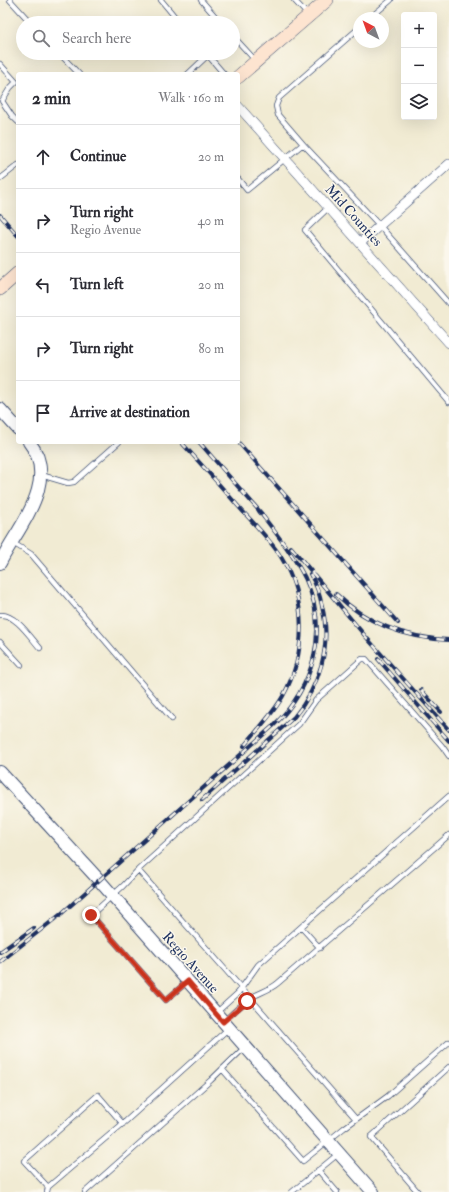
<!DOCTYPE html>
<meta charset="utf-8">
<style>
:root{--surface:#fff;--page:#f7f7f7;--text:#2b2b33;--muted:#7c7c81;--line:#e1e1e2}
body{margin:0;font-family:"IM FELL Double Pica",serif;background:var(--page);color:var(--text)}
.controls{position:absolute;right:12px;top:12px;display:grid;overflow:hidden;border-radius:4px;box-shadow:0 4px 16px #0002}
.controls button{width:36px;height:36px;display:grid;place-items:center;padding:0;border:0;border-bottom:1px solid var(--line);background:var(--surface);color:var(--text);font:20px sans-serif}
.compass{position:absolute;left:353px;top:12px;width:36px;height:36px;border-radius:50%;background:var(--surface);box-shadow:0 4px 16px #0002;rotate:319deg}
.stop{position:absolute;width:12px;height:12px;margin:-9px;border:3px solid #c8321e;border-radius:50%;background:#fff}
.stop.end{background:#c8321e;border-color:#fff;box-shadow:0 1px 4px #0008}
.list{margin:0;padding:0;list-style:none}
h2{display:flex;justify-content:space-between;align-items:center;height:52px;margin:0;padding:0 16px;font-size:17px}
h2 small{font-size:13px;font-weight:400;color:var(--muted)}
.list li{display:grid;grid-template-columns:26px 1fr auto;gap:12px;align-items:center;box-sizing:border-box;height:64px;padding:0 16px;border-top:1px solid var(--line)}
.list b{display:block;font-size:15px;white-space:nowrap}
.list p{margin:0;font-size:13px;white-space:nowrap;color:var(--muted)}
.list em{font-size:13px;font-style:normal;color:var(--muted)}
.icon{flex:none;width:22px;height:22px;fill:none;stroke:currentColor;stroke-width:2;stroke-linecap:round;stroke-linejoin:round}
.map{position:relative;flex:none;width:449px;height:1192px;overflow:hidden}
.search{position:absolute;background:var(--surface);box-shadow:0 4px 16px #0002;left:16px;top:16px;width:224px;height:44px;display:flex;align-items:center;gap:10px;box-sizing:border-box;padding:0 14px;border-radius:22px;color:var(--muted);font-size:15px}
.panel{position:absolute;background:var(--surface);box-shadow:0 4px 16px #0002;left:16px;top:72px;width:224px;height:372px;border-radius:4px}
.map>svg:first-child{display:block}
</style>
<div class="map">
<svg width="449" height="1192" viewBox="0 0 449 1192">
<rect width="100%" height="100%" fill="#fbf7ec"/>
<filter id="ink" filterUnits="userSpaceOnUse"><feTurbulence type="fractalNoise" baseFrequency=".025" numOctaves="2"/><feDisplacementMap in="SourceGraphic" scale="8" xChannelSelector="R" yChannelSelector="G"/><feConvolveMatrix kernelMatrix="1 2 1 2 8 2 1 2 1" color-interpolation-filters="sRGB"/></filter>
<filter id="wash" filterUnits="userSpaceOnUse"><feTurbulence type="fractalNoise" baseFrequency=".012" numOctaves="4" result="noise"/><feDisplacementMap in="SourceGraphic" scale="16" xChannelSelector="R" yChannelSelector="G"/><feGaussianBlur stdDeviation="0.9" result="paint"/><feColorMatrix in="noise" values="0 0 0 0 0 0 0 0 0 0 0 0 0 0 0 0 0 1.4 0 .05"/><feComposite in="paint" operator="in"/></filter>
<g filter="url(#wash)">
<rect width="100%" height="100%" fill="#f1ebd3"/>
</g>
<g filter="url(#ink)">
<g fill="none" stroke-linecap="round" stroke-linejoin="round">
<g stroke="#3b4b70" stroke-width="6">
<path id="service" d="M10 0 31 23
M161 0 180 23
M201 0 221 23
M294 0 308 15
M370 18 391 0
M233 36 255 60
M59 53 79 74
M206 53 224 74
M0 64 16 82 10 88 2 101 12 116 18 122
M188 74 208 55
M303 144 380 226 449 304
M0 179 18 165
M238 179 247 190 303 144 278 115 276 106 279 98 359 28
M328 208 305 230 449 402
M41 475 68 483 74 482 119 442
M13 543 31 554 172 719
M0 615C15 613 31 638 40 648
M0 642 21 665
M138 870 356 1119
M301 927 320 948
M187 982 166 1000 91 915 123 886 138 870 299 724 316 700 362 659H366L442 746 449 756
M217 1012 238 993 258 965 449 796
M224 1021C234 1012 244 1001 256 995 264 991 271 989 278 983L449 835
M222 1069 303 1161 344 1128 388 1096 449 1042
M318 1170 337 1192
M48 1187 24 1161 98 1095 123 1124
M47 1192 48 1187 126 1121 229 1028
M85 1192 211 1080 244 1048
M292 1192 338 1154
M418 1192 371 1137 449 1067"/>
</g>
<g stroke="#3b4b70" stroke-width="10">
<path id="minor" d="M238 106 449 343
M360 243 449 164"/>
</g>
<g stroke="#3b4b70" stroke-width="14">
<path id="tertiary" d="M0 409 18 429
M0 563C17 528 61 481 29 442
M0 772 99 880 373 1192"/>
</g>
<g stroke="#3b4b70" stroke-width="14">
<path id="secondary" d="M238 77 327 0
M0 289 18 273"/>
</g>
<use href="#service" stroke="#fff" stroke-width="4.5"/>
<use href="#minor" stroke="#fff" stroke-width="9"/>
<use href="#tertiary" stroke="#fff" stroke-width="12"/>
<use href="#secondary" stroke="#fde4d0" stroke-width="13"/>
<g stroke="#1b2f5e" stroke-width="4">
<path id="rail" d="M0 215 18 236
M181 442C200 463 219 484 238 506 252 522 269 538 281 557 307 599 307 653 283 696 273 714 257 730 244 746
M199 442 262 514
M238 442 398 623
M291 547 366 637 449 730
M336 594C367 624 407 638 449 640
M378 659 449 741
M421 690 441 712
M202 800 294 717C320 686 332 645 322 606 320 595 316 584 310 574
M0 952 34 928
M0 962 61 914 273 726C314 687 330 631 305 578 293 554 275 532 259 511"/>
</g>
<use href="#rail" stroke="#fbf7ec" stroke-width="2.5" stroke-dasharray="8" stroke-linecap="butt"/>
</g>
</g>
<g fill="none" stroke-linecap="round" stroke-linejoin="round" filter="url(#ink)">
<path stroke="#c8321e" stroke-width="5" d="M91 915 166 1000 188 981 223 1022 247 1001"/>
</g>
<g text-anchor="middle" stroke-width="3" stroke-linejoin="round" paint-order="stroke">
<g font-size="14" fill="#1b2f5e" stroke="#fbf7ec">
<text transform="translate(354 215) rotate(48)" y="5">Mid Counties</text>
<text transform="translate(191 962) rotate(48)" y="5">Regio Avenue</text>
</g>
</g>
</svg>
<div class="controls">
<button>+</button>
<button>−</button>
<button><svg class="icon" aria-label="layers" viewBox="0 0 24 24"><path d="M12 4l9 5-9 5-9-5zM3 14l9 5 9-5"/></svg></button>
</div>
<svg class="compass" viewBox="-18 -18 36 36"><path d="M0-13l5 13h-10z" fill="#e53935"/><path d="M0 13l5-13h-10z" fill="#7c7c81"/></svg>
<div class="stop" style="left:247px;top:1001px"></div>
<div class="stop end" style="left:91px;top:915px"></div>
<div class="search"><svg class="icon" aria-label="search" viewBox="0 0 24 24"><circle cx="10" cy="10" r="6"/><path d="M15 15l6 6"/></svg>Search here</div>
<section class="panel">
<h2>2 min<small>Walk · 160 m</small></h2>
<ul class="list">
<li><svg class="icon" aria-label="ahead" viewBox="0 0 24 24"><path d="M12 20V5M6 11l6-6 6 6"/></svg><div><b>Continue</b></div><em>20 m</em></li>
<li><svg class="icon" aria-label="right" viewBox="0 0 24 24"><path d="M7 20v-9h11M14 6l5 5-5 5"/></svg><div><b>Turn right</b><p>Regio Avenue</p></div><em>40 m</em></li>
<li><svg class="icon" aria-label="left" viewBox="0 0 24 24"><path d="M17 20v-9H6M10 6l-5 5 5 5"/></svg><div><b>Turn left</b></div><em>20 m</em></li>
<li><svg class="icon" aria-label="right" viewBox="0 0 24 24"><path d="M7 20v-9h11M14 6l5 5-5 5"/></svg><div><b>Turn right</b></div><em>80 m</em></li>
<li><svg class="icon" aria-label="arrive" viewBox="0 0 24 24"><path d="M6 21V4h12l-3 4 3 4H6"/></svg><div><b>Arrive at destination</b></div></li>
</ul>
</section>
</div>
